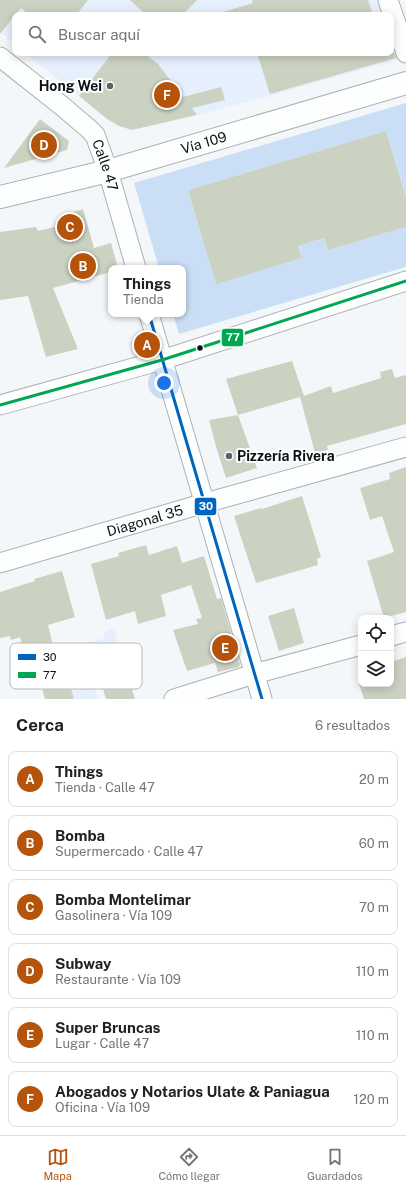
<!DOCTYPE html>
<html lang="es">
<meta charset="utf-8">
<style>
:root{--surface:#fff;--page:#f6f6f6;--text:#202124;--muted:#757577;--line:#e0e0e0;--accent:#b45309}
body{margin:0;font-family:"Public Sans",sans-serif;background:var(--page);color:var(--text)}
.controls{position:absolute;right:12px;bottom:12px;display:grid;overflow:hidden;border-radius:8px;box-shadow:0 2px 10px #0003}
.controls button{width:36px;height:36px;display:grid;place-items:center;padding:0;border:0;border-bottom:1px solid var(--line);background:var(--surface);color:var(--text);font:20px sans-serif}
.you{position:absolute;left:164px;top:383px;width:14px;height:14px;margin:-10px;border:3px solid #fff;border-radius:50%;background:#1a73e8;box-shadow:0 0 0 6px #1a73e833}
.badge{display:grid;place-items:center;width:26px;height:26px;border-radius:50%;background:var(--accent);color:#fff;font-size:13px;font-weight:700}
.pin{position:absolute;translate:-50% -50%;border:2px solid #fff;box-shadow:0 1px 4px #0006}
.popup{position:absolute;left:108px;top:265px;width:78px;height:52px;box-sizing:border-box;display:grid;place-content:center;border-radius:8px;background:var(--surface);filter:drop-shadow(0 1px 3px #0005);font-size:13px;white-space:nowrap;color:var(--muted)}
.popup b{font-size:15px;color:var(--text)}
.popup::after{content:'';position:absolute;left:50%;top:100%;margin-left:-8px;border:8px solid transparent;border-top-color:var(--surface)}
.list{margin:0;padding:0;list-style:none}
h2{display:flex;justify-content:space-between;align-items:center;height:52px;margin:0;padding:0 16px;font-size:17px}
h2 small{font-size:13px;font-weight:400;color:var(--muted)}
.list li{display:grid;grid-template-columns:26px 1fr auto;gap:12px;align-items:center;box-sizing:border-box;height:56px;margin:0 8px 8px;padding:0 8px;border:1px solid var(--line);border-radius:8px}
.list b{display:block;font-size:15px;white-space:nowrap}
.list p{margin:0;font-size:13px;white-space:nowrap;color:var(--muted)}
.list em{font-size:13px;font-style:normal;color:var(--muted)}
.icon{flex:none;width:22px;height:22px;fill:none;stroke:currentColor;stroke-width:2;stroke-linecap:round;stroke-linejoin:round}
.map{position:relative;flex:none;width:406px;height:699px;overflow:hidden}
.search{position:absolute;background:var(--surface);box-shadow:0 2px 10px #0003;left:12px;right:12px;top:12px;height:44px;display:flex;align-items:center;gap:10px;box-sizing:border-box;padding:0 14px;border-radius:8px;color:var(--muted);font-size:15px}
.sheet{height:436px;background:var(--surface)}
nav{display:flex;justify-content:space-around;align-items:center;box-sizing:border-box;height:56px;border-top:1px solid var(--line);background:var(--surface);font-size:11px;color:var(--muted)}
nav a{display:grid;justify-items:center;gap:2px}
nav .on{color:var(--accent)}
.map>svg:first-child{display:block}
</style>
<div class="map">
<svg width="406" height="699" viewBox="0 0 406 699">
<rect width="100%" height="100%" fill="#f4f7fa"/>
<path fill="#e6f0fd" d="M28 0H378L383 15H16Z
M15 16V45L1 33Z
M391 39 398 59 270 96 197 115 156 63 144 53H391Z
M25 53H112L79 96Z
M114 629 123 660 95 669 87 643 105 638 104 632Z
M86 659 98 699H74L64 665Z"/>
<path fill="#cadff6" d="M406 103V197L386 131 188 190 216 283 302 258 298 246 324 238 328 250 406 227V267L179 334 173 314H183V268H159L134 183Z"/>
<path fill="#ccd2c2" d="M0 0H88L76 15H29L21 8 0 34Z
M130 0H197L182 15H146Z
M252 0H368L373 15H224L223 12 253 3Z
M112 53H144L158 64 183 97 221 87 225 100 192 108 197 115 132 130 119 126 107 119 79 96Z
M257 53H394L396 58 270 94Z
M40 119 69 141 67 150 4 168Z
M386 131 406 197V227L328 250 324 238 298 246 302 258 216 284 188 190Z
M83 209 94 248 111 243 118 268H111V272L53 288 78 349 46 357 28 296 0 300V232L36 227 38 231 63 225 60 216Z
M292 361 304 396 331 386 333 393 381 378 380 372 392 369 395 378 406 375V424L327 446 328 450 315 453 300 397 238 415 226 379Z
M238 415 257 468 226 478 217 450 209 420Z
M406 467V612L384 618 367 561 394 552 382 516 370 520 360 488 390 479 389 473Z
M302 496 321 557 317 559 318 565 256 583 234 516 261 508 262 509Z
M146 545 149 555 177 546 182 563 204 556 217 599 221 598 240 664 239 667 218 672 215 663 187 671 173 630 198 624 196 619 202 618 191 585 161 595 166 616 138 624 135 611 106 620 91 564 119 556 118 553Z
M62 571 75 617 48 625 55 654 60 652 74 699H45L42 689 44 688 33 653 25 656 20 637 11 640 10 636 0 638V592L35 581 34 579Z
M294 608 304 643 279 651 268 616Z
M406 657V699H364L359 684H391V662Z
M126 670 135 699H106L99 676Z"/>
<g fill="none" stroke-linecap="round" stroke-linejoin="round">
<g stroke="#acb1b5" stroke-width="21">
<g id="minor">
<path d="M388 0 406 53"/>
<path id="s1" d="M0 57 62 106 89 129 95 135 108 171 136 268"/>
<path d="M149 314 262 699"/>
<path d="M0 405 162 360 406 281"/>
<path id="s2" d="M0 563 205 503 406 447"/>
<path d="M391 636 406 632"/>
<path d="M174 699 254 674 361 645"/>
</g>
</g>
<g stroke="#acb1b5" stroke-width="24">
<g id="secondary">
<path id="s3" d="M0 197 108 171 406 83"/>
</g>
</g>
<use href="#minor" stroke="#fdfefe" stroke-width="19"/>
<use href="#secondary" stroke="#fdfefe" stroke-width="22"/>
<g stroke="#fff" stroke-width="6">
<path id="bus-1" d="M149 314 262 699"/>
</g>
<g stroke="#fff" stroke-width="6">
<path id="bus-2" d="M0 405 162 360 406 281"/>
</g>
<use href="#bus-1" stroke="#0065bd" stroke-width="3"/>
<use href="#bus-2" stroke="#00a651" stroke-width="3"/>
</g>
<g fill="#5d6266" stroke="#fff" stroke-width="1.5">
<circle cx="110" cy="86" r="4"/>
<circle cx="229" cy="456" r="4"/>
</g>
<circle fill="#0c1117" stroke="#fff" stroke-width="1.5" cx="200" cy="348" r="3.5"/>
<g text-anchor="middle" stroke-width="4" stroke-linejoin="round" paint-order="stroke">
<g font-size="14" font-weight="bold" fill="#0c1117" stroke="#fff" text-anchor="end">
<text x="102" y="91">Hong Wei</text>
<text x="237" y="461" text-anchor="start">Pizzería Rivera</text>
</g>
<g font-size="14" fill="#0c1117" stroke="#fff">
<text dy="5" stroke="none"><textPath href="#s3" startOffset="211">Vía 109</textPath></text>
<text dy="5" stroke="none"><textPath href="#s1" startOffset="155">Calle 47</textPath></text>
<text dy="5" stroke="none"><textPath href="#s2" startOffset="151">Diagonal 35</textPath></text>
</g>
</g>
<rect x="10" y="643" width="132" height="46" rx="6" fill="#fff" stroke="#b6b8b9" stroke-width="1"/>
<rect x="18" y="654" width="18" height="6" fill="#0065bd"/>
<rect x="18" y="672" width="18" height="6" fill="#00a651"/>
<g font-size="11" fill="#0c1117">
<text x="43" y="661">30</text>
<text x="43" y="679">77</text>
</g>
<g stroke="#fff" stroke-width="1.5">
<rect x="221" y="328" width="23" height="19" rx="4" fill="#00a651"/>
<rect x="194" y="497" width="23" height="19" rx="4" fill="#0065bd"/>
</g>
<g font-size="11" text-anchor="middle" font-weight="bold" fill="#fff">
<text x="233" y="341">77</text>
<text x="206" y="510">30</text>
</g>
</svg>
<div class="controls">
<button><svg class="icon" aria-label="locate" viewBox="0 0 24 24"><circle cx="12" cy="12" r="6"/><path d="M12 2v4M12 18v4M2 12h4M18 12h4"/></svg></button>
<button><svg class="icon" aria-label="layers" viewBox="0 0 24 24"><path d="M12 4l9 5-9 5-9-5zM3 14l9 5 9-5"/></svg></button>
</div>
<div class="you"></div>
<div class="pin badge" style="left:147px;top:345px">A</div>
<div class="popup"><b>Things</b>Tienda</div>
<div class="pin badge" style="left:83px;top:266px">B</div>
<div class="pin badge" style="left:70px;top:227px">C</div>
<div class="pin badge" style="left:44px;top:145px">D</div>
<div class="pin badge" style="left:225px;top:648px">E</div>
<div class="pin badge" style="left:167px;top:95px">F</div>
<div class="search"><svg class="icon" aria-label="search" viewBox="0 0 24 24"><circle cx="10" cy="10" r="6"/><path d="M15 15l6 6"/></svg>Buscar aquí</div>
</div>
<section class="sheet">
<h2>Cerca<small>6 resultados</small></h2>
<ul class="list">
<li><span class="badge">A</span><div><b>Things</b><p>Tienda · Calle 47</p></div><em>20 m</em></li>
<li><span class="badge">B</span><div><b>Bomba</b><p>Supermercado · Calle 47</p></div><em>60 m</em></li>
<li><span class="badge">C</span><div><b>Bomba Montelimar</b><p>Gasolinera · Vía 109</p></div><em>70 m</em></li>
<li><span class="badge">D</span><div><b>Subway</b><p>Restaurante · Vía 109</p></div><em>110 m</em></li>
<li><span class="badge">E</span><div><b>Super Bruncas</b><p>Lugar · Calle 47</p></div><em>110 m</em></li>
<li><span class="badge">F</span><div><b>Abogados y Notarios Ulate &amp; Paniagua</b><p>Oficina · Vía 109</p></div><em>120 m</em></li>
</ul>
</section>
<nav>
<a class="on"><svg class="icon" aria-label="map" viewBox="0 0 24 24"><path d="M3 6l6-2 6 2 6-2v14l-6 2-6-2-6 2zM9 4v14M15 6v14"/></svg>Mapa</a>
<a><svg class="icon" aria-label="directions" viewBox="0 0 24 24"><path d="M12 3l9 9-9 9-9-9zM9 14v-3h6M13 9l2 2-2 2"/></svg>Cómo llegar</a>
<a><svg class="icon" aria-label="saved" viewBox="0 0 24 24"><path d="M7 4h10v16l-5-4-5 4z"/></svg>Guardados</a>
</nav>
